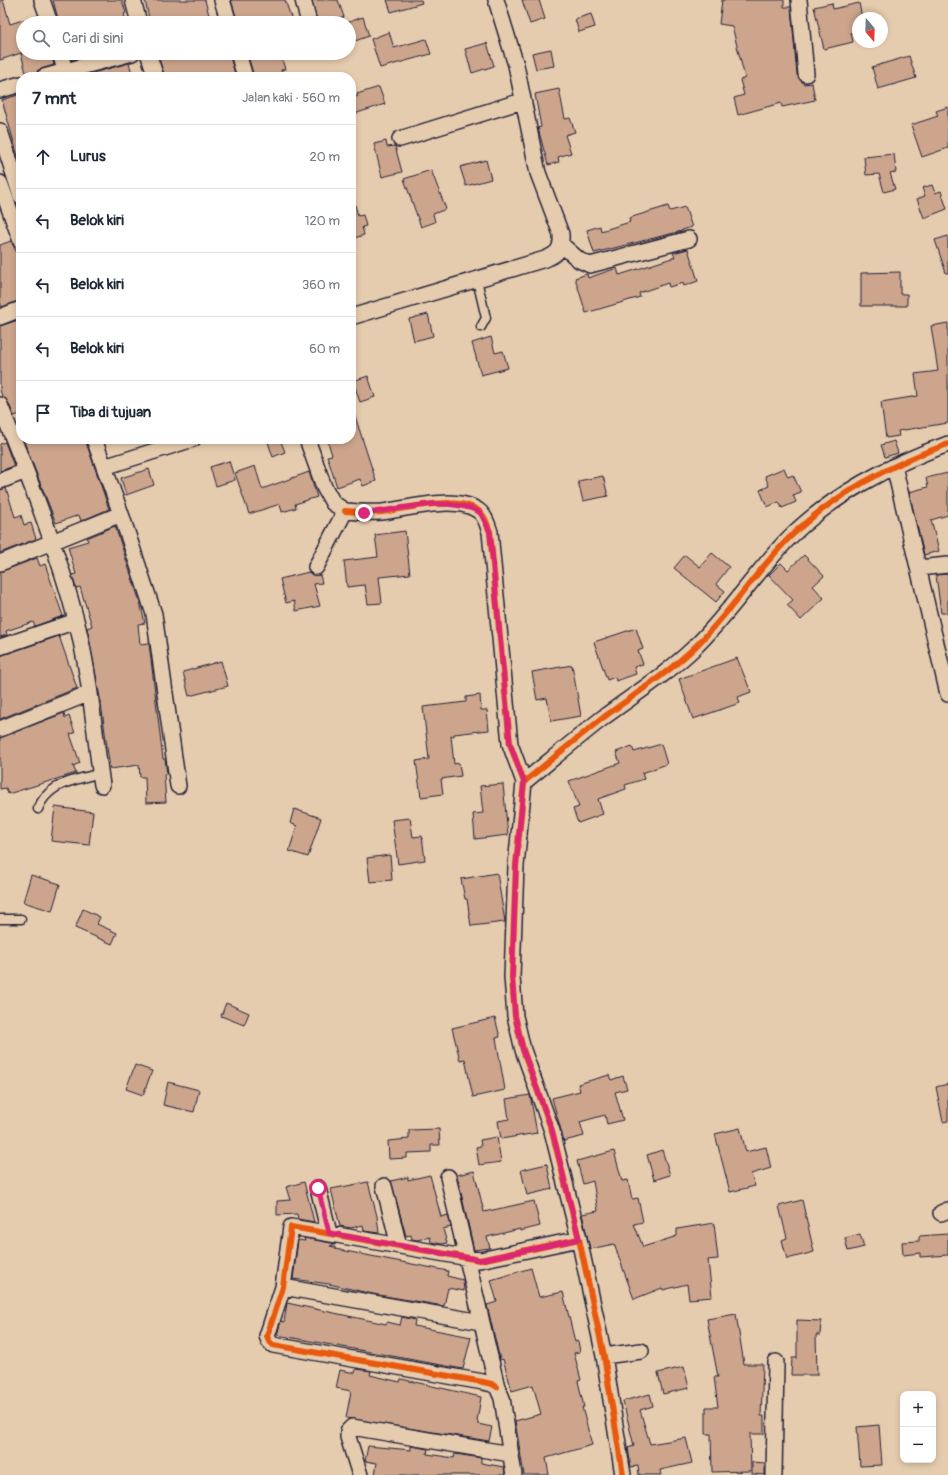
<!DOCTYPE html>
<html lang="id">
<meta charset="utf-8">
<style>
:root{--surface:#fff;--page:#f2f2f3;--text:#1f2937;--muted:#747a83;--line:#e0e1e3}
body{margin:0;font-family:Pangolin,sans-serif;background:var(--page);color:var(--text)}
.controls{position:absolute;right:12px;bottom:12px;display:grid;overflow:hidden;border-radius:8px;box-shadow:0 2px 6px #0003}
.controls button{width:36px;height:36px;display:grid;place-items:center;padding:0;border:0;border-bottom:1px solid var(--line);background:var(--surface);color:var(--text);font:20px sans-serif}
.compass{position:absolute;left:852px;top:12px;width:36px;height:36px;border-radius:50%;background:var(--surface);box-shadow:0 2px 6px #0003;rotate:161deg}
.stop{position:absolute;width:12px;height:12px;margin:-9px;border:3px solid #db2777;border-radius:50%;background:#fff}
.stop.end{background:#db2777;border-color:#fff;box-shadow:0 1px 4px #0008}
.list{margin:0;padding:0;list-style:none}
h2{display:flex;justify-content:space-between;align-items:center;height:52px;margin:0;padding:0 16px;font-size:17px}
h2 small{font-size:13px;font-weight:400;color:var(--muted)}
.list li{display:grid;grid-template-columns:26px 1fr auto;gap:12px;align-items:center;box-sizing:border-box;height:64px;padding:0 16px;border-top:1px solid var(--line)}
.list b{display:block;font-size:15px;white-space:nowrap}
.list em{font-size:13px;font-style:normal;color:var(--muted)}
.icon{flex:none;width:22px;height:22px;fill:none;stroke:currentColor;stroke-width:2;stroke-linecap:round;stroke-linejoin:round}
.map{position:relative;flex:none;width:948px;height:1475px;overflow:hidden}
.search{position:absolute;background:var(--surface);box-shadow:0 2px 6px #0003;left:16px;top:16px;width:340px;height:44px;display:flex;align-items:center;gap:10px;box-sizing:border-box;padding:0 14px;border-radius:22px;color:var(--muted);font-size:15px}
.panel{position:absolute;background:var(--surface);box-shadow:0 2px 6px #0003;left:16px;top:72px;width:340px;height:372px;border-radius:16px}
.map>svg:first-child{display:block}
</style>
<div class="map">
<svg width="948" height="1475" viewBox="0 0 948 1475">
<rect width="100%" height="100%" fill="#e6ccae"/>
<filter id="ink" filterUnits="userSpaceOnUse"><feTurbulence type="fractalNoise" baseFrequency=".025" numOctaves="2"/><feDisplacementMap in="SourceGraphic" scale="8" xChannelSelector="R" yChannelSelector="G"/><feConvolveMatrix kernelMatrix="1 2 1 2 8 2 1 2 1" color-interpolation-filters="sRGB"/></filter>
<g filter="url(#ink)">
<path fill="#cda58d" stroke="#22223b" d="M3 0 10 24 23 20V52L21 53H51L54 65 38 70 35 77H27L21 53 0 60V1Z
M53 0H122L126 13 124 14 127 23H59Z
M145 0H205L211 23H150Z
M231 0H285L293 23H238Z
M312 0H338L344 17 323 23H317Z
M387 0H421L422 3 391 12Z
M522 0H539L545 19 530 24Z
M722 0H784V7H791L797 75 804 84 812 83 815 100 782 107 781 103 738 115 734 98 744 95 740 80 745 78 732 26 719 24Z
M832 3 833 9 859 3 862 18H858V31L851 32 853 42 824 49 814 7Z
M591 14 595 27 579 32 575 19Z
M38 16 40 23H24L23 20Z
M363 17 369 36 355 41 349 22Z
M389 32 394 48 426 39 431 54 380 68 371 39Z
M487 43 494 66 472 73 465 49Z
M551 49 554 66 536 69 532 53Z
M69 53H98L71 60Z
M157 53H229L236 77H165Z
M247 53H280L285 69 281 70 283 77H254Z
M909 56 916 78 878 89 872 67Z
M129 63 133 77H78Z
M379 87 385 104 351 115V98L358 96 357 94Z
M559 89 565 119 570 118 575 132 565 135 571 153 558 157 559 162 548 165 538 128 541 127 535 94Z
M21 94V167L2 100Z
M948 107V148L922 157 911 125 938 116 936 111Z
M386 141 387 147 395 146 402 172 382 177 374 144Z
M894 154 896 172 890 173 895 189 884 192 879 174 866 175 864 157Z
M486 160 491 179 466 186 460 167Z
M431 170 446 209 433 214 435 222 421 227 404 179Z
M932 185 935 193 941 191 947 209 924 218 917 199 925 196 922 188Z
M351 201H354L358 216 363 215 366 226 362 227 364 235 351 239Z
M668 206 670 211 685 207 692 227 682 230V231L594 253 587 230 600 226 601 231 630 222 629 218Z
M948 236V273H946L935 240Z
M11 241 21 261V300L2 307 0 302V245Z
M688 249 698 281 684 286 683 283 669 287 668 283 639 293 640 297 586 313 575 278 587 274 588 278 617 268 619 275 632 271 675 257 673 253Z
M900 272V294H907V306H861V273Z
M428 314 433 336 414 341 409 319Z
M21 319V414L14 416 8 402 2 396 0 390V326Z
M948 323V423L898 431 899 436 886 438 881 402 918 396 915 374 938 371 931 326Z
M491 337 495 353 503 351 508 368 481 375 472 343Z
M368 376 375 397 360 402 353 381Z
M353 410 376 481 363 486 360 479 337 487 327 456 332 455 327 439H351V411Z
M23 439H85L109 509 81 521 79 515 56 523Z
M267 439H280L285 452 273 457Z
M894 441 898 453 885 457 881 445Z
M5 442 14 466 0 471V444Z
M229 461 235 480 216 486 210 467Z
M255 466 262 489 309 472 317 497 295 504 296 508 282 512 280 504 249 514 235 473Z
M784 468 788 477 793 475 801 492 793 495 796 502 782 508 779 502 767 507 760 490 769 486 765 476Z
M149 469 154 485 126 495 121 478Z
M948 473V515L931 520 939 551 924 555 909 492 928 487 926 478Z
M603 476 608 496 583 501 578 481Z
M6 488 15 517 21 515 24 525 31 523 36 539 0 553V490Z
M115 526 140 602 145 623 138 624 140 644 149 643 163 759H165L167 774H164L166 802 146 803 145 777H140L139 765 110 769 101 703 87 628 92 626 80 587 76 588 72 575 76 574 68 547 88 541 87 538Z
M405 531 410 574 379 577 382 603 368 604 365 585 347 587 344 561 378 557 375 535Z
M712 553 729 567 716 584 725 591 716 602 674 568 685 555 700 567Z
M804 555 824 576 813 586 824 598 801 620 787 605 793 600 769 575 781 563 788 570Z
M37 558 40 566 45 564 63 616 35 626 33 622 6 631 7 635 0 637V572Z
M309 572 312 575H320L322 583 314 584 320 606 296 611 294 601 286 603 280 579Z
M948 574V613H941L936 575Z
M636 628 643 649 638 651 643 664 634 667 636 674 616 681 615 677 607 680 594 642Z
M59 636 77 688 0 719V656Z
M737 658 751 692 738 697 740 703 693 719 679 679Z
M221 661 228 686 189 696 183 672Z
M572 665 581 716 551 721 547 698 537 700 532 672Z
M480 695 481 710H487L489 730 454 734V736H451L454 764 459 763 461 776 441 779 443 794 421 797 416 761 429 759 423 707 466 702V697Z
M64 713 65 718 69 716 75 733 70 734 80 763 73 766 76 773 8 794 6 788 0 789V738Z
M661 744 667 764 642 773 644 779 625 785 626 789 598 799 603 814 578 823 573 809 579 807 569 781 620 763 616 752 632 746 634 752Z
M503 784 508 835 475 839 473 814 483 813 480 786Z
M55 807 93 812 89 845 51 841Z
M294 809 321 818 308 857 289 851 297 826 290 823Z
M410 818 413 837 422 836 425 860 398 864 392 820Z
M390 855 392 880 370 882 367 858Z
M497 873 505 922 471 926 467 899H465L461 879Z
M31 875 60 884 52 911 23 902Z
M83 909 100 917 97 924 117 933 112 944 75 928Z
M226 1003 249 1013 244 1025 221 1016Z
M495 1018 500 1037 496 1038 505 1090 473 1097 465 1059 460 1060 452 1028Z
M135 1065 152 1071 143 1095 126 1089Z
M609 1075 611 1080 623 1076 627 1089 615 1092 623 1120 607 1124 605 1115 580 1122 584 1136 564 1141 552 1098 580 1091 578 1084Z
M168 1082 199 1090 194 1112 163 1105Z
M948 1084V1121L943 1122 936 1087Z
M530 1095 537 1133 501 1139 498 1121 509 1119 506 1099Z
M740 1128 746 1152 766 1147 771 1168 751 1174 755 1186 730 1192 715 1134Z
M439 1129 440 1145H431V1152L407 1153V1158L389 1159 388 1141 409 1139V1130Z
M497 1137 501 1162 479 1165 476 1147 481 1146 480 1140Z
M662 1150 670 1175 654 1180 647 1155Z
M614 1151 622 1181 628 1180 632 1199 638 1198 643 1222 634 1224 643 1247 677 1236V1229L714 1223 718 1259 708 1260 712 1297 689 1299 687 1284 663 1290 662 1288 634 1299 614 1244 590 1249 582 1214 598 1211 593 1181 583 1184 577 1161Z
M547 1164 552 1189 527 1195 521 1170Z
M474 1171 484 1212 534 1201 540 1226 520 1231V1229L487 1237 490 1248 474 1250 457 1175Z
M430 1175 441 1217 448 1215 451 1227 443 1229 447 1243 442 1244 431 1242 430 1237 417 1240 412 1239 411 1235 406 1236 391 1181 408 1177V1180Z
M304 1182 314 1222 298 1219 297 1214 277 1215V1201L290 1200 286 1187Z
M368 1182 377 1216 379 1233 364 1231 363 1225 351 1228 340 1226 336 1210 331 1189Z
M802 1200 814 1252 787 1259 782 1240 787 1238 779 1206Z
M860 1234 864 1247 848 1251 845 1238Z
M948 1234V1255L920 1257V1253L903 1255 902 1242 919 1241V1236Z
M304 1238 336 1244 330 1246 335 1247V1249L448 1271 447 1276 463 1280 464 1291 448 1288 444 1306 373 1294 329 1284 293 1279 298 1240 305 1241Z
M531 1268 539 1297 563 1292 575 1342 578 1341 580 1352 574 1353 581 1380 578 1381 584 1407H582L592 1445 546 1458 549 1475H524L515 1421 541 1414 533 1385 512 1391 503 1359 500 1360 487 1305 497 1302 491 1280Z
M287 1303 386 1324 387 1322 400 1325 402 1317 415 1320 414 1326 471 1337 463 1369 277 1335 281 1321 284 1322Z
M736 1314 744 1364H763L761 1416H764V1434H750L751 1471 712 1472 711 1434H706V1407H718L714 1377H718L707 1319Z
M797 1320 821 1321 820 1335H816L817 1375H791L792 1358H797Z
M684 1367 689 1388 663 1394 658 1373Z
M356 1369 371 1371 370 1375 400 1382 401 1379 481 1397 477 1421H478V1424L492 1427 489 1441 346 1418 351 1391 336 1388 340 1370 355 1373Z
M650 1394 653 1406 640 1410 650 1444 686 1438 692 1463 660 1470 661 1475H639L638 1466 631 1467 628 1448 634 1446 623 1401Z
M879 1425 882 1465 860 1466 857 1427Z
M368 1446 411 1450V1446L428 1449 427 1454 454 1458 455 1454 481 1458V1463L504 1467 505 1475H375L377 1463 365 1461Z
M752 1462 765 1463V1475L752 1474Z"/>
<g fill="none" stroke-linecap="round" stroke-linejoin="round">
<g stroke="#22223b" stroke-width="11">
<path id="lane" d="M477 280 486 318 481 327
M38 809C48 782 75 781 100 773
M0 919H21"/>
</g>
<g stroke="#22223b" stroke-width="18">
<path id="street" d="M42 0 50 23
M133 0 139 23
M222 0 229 23
M303 0 308 19
M799 0 806 74
M60 53 65 70
M148 53 156 77
M238 53 245 77
M44 77 132 53
M0 90 21 84
M0 131 21 196
M400 139 522 101
M0 183 21 241
M562 245 579 260 590 265 689 239
M0 317 21 309
M351 317 545 259C558 254 562 249 561 234L538 173 516 65 496 0
M0 405C28 476 57 547 76 620 90 673 94 731 102 785
M94 439 121 514 154 614 178 786
M307 439 324 487 333 503 345 511 316 567
M894 466 948 694
M104 467 193 439
M0 481 26 471
M345 511C357 512 369 513 382 512 406 509 460 493 481 513 486 518 488 526 490 532L510 744 524 782 516 866 512 977 515 1016 523 1050 552 1131 579 1239 604 1356 623 1475
M0 563 121 514
M918 568 948 565
M0 647 76 621
M0 729 90 693
M524 782C551 760 577 738 604 717 635 694 667 674 695 647 729 614 755 573 788 539 831 496 891 464 948 444
M448 1177 497 1387 502 1398 514 1475
M384 1186 399 1246
M318 1188 329 1233
M941 1213 948 1210
M283 1287 481 1322
M604 1356 641 1351
M497 1387 492 1384 483 1382 273 1345 269 1341 267 1336 283 1287 291 1227 480 1260 579 1239
M360 1475 348 1437V1431L352 1427 510 1454
M774 1475 776 1362"/>
</g>
<use href="#lane" stroke="#e6ccae" stroke-width="8"/>
<use href="#street" stroke="#e6ccae" stroke-width="15"/>
<g stroke="#e6ccae" stroke-width="8">
<path id="cycleway" d="M345 511C357 512 369 513 382 512 406 509 460 493 481 513 486 518 488 526 490 532L510 744 524 782 516 866 512 977 515 1016 523 1050 552 1131 579 1239 604 1356 623 1475
M524 782C551 760 577 738 604 717 635 694 667 674 695 647 729 614 755 573 788 539 831 496 891 464 948 444
M497 1387 492 1384 483 1382 273 1345 269 1341 267 1336 283 1287 291 1227 480 1260 579 1239"/>
</g>
<use href="#cycleway" stroke="#e8590c" stroke-width="6"/>
</g>
</g>
<g fill="none" stroke-linecap="round" stroke-linejoin="round" filter="url(#ink)">
<path stroke="#db2777" stroke-width="5" d="M318 1188 329 1233 480 1260 579 1239 552 1130 523 1050 515 1016 512 977 516 866 524 782 510 744 490 532 480 512C442 495 404 510 364 513"/>
</g>
</svg>
<div class="controls">
<button>+</button>
<button>−</button>
</div>
<svg class="compass" viewBox="-18 -18 36 36"><path d="M0-13l5 13h-10z" fill="#e53935"/><path d="M0 13l5-13h-10z" fill="#747a83"/></svg>
<div class="stop" style="left:318px;top:1188px"></div>
<div class="stop end" style="left:364px;top:513px"></div>
<div class="search"><svg class="icon" aria-label="search" viewBox="0 0 24 24"><circle cx="10" cy="10" r="6"/><path d="M15 15l6 6"/></svg>Cari di sini</div>
<section class="panel">
<h2>7 mnt<small>Jalan kaki · 560 m</small></h2>
<ul class="list">
<li><svg class="icon" aria-label="ahead" viewBox="0 0 24 24"><path d="M12 20V5M6 11l6-6 6 6"/></svg><div><b>Lurus</b></div><em>20 m</em></li>
<li><svg class="icon" aria-label="left" viewBox="0 0 24 24"><path d="M17 20v-9H6M10 6l-5 5 5 5"/></svg><div><b>Belok kiri</b></div><em>120 m</em></li>
<li><svg class="icon" aria-label="left" viewBox="0 0 24 24"><path d="M17 20v-9H6M10 6l-5 5 5 5"/></svg><div><b>Belok kiri</b></div><em>360 m</em></li>
<li><svg class="icon" aria-label="left" viewBox="0 0 24 24"><path d="M17 20v-9H6M10 6l-5 5 5 5"/></svg><div><b>Belok kiri</b></div><em>60 m</em></li>
<li><svg class="icon" aria-label="arrive" viewBox="0 0 24 24"><path d="M6 21V4h12l-3 4 3 4H6"/></svg><div><b>Tiba di tujuan</b></div></li>
</ul>
</section>
</div>
